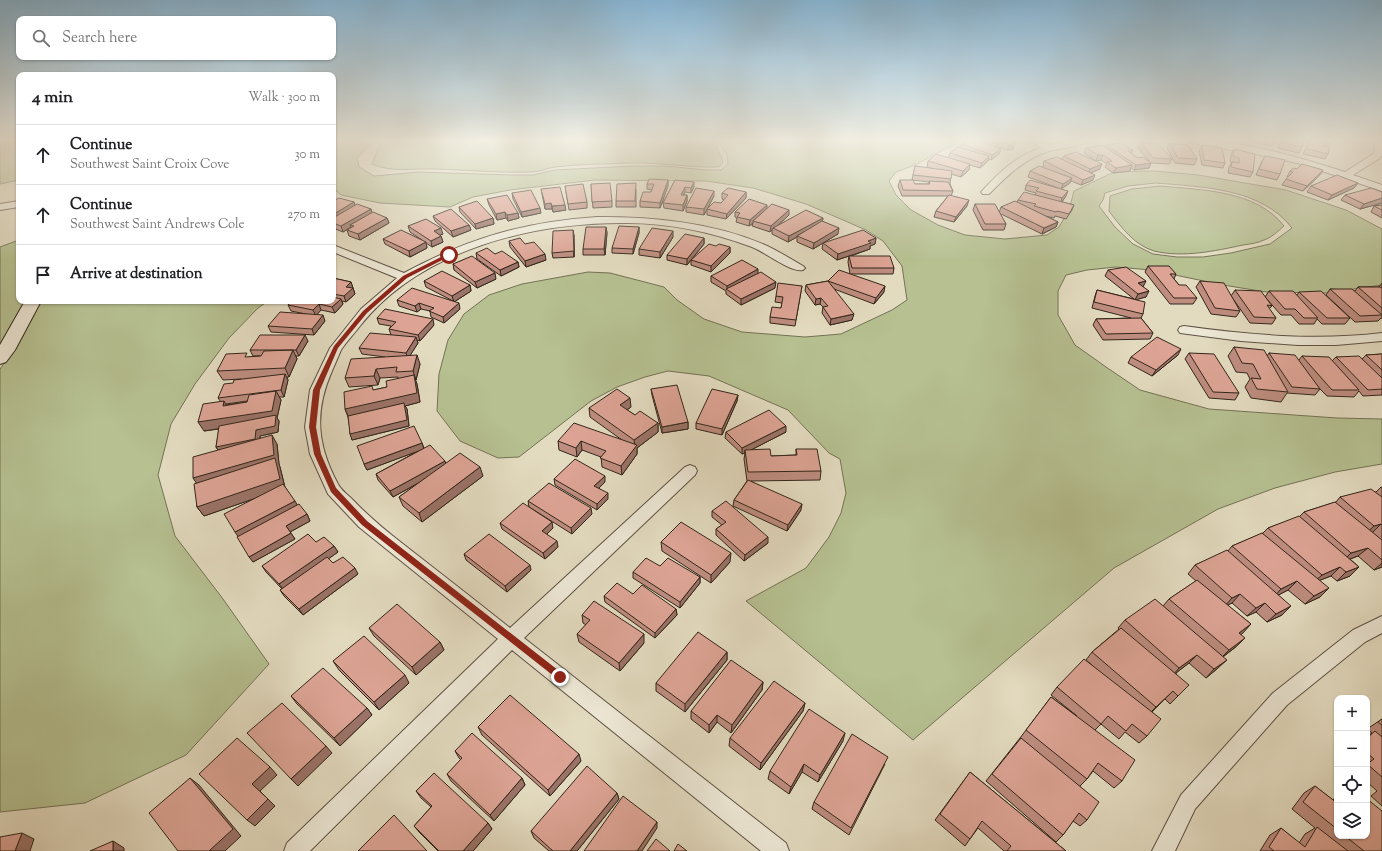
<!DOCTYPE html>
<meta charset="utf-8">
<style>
:root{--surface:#fff;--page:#f2f2f2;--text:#202124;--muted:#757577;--line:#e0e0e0}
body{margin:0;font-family:"Sorts Mill Goudy",serif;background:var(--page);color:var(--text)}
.controls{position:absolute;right:12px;bottom:12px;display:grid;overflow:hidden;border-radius:8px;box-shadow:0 1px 3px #0004}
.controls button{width:36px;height:36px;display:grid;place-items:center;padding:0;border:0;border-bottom:1px solid var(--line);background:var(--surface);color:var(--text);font:20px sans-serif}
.stop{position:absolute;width:12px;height:12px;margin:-9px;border:3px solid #8f2418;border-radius:50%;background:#fff}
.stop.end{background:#8f2418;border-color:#fff;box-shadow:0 1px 4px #0008}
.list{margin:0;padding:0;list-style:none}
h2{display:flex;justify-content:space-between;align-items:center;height:52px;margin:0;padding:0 16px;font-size:17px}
h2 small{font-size:13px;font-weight:400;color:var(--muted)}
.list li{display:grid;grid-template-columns:26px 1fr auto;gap:12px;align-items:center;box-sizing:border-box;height:60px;padding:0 16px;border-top:1px solid var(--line)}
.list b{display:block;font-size:15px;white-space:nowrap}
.list p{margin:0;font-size:13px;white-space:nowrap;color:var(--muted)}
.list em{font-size:13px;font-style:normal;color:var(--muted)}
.icon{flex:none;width:22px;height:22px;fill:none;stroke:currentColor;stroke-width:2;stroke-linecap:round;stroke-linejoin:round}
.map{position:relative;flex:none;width:1382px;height:851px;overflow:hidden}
.search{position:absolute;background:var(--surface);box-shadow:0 1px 3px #0004;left:16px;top:16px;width:320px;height:44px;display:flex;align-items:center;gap:10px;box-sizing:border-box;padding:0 14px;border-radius:8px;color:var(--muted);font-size:15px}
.panel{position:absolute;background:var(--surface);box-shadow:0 1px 3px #0004;left:16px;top:72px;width:320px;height:232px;border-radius:8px}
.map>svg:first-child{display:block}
</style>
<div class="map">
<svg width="1382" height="851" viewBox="0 0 1382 851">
<rect width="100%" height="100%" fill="#e3dbc0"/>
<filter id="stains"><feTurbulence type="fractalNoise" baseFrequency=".005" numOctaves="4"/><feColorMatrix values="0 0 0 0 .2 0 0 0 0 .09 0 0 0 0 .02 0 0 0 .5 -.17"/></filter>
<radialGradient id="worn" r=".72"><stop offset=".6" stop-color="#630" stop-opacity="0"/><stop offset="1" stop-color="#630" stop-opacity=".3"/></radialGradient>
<path fill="#b6c091" stroke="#747256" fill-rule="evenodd" d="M338 140H375L357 158 359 167 374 176 419 172 511 175H533L555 170 632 166H666L706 170H721L728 164 727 155 718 140H962L915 165 896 172 889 181 896 195 911 210 938 225 965 235 1005 239 1047 235 1059 227 1069 210 1074 191 1114 172 1155 171 1198 175 1286 190 1346 210 1382 229V285L1326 293 1266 292 1223 285 1151 270 1116 267 1087 270 1066 275 1058 291V315L1075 345 1106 367 1140 390 1209 409 1337 418 1382 419V464L1335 472 1275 488 1218 509 1114 568 913 740 746 601 806 568 829 537 841 513 846 493 840 459 829 453 788 410 709 376 668 371 645 377 617 387 591 401 519 457 498 458 460 441 437 411 439 374 448 340 464 314 489 295 522 284 588 272 610 273 664 287 677 300 704 319 742 332 805 337 841 334 892 310 907 300 902 266 883 241 866 230 806 204 753 188 706 181 595 180 510 190 473 197 450 207 380 203 341 195 333 188V146ZM1156 183C1203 187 1261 188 1292 228L1270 244 1231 253 1203 257H1177L1153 254 1133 244 1115 227 1099 206 1103 200 1105 193 1128 186Z
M383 140H713L721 156 723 163 719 167C689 168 660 162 631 163 606 164 580 164 555 167 547 168 540 172 532 172 499 173 467 170 435 169 413 168 392 173 372 164L380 144Z
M19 142V180L0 184V145Z
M1160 186C1202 190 1256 190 1284 226 1278 231 1271 238 1264 240 1258 243 1250 244 1243 245 1215 251 1183 258 1154 251 1134 245 1121 227 1109 211L1110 196 1132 189Z
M19 240V301H26L0 347V247Z
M41 301H268L258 308 229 338 195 384 171 424 158 475 175 536 223 599 269 664 186 755 85 803 0 812V369L18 344Z"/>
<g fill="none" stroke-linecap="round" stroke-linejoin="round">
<g stroke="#5e5244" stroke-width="2">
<path id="street" d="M1029 140H1040L1050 145 1072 140H1090C1082 147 1060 148 1049 151 1024 159 1007 176 989 194H983L981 192 983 190C1000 172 1016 156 1041 148Z
M1188 140C1241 140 1295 156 1345 172L1373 154 1375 150 1374 140H1382V155L1380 158 1353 175 1382 185V191L1301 164 1271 157 1192 143Z
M19 201V207L0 210V204Z
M597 217C653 217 713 222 765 245 778 251 791 259 803 266L805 268 803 270C791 273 765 252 752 247 712 232 669 223 627 223 533 222 421 249 360 326 354 334 346 342 341 350 338 357 335 364 332 371 314 412 317 445 338 484 341 490 348 495 353 500 368 516 385 530 403 544 439 572 475 600 510 628L685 467 690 465 695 467 697 471 695 475 524 638 786 843 789 851H761L512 650 310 851H284L287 843 498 639 359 527 328 494 310 454 305 427 310 390 330 348 361 309 397 278 333 252V245L404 273C469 238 524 222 597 217Z
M1184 326C1250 335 1315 341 1382 333V341L1336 345H1298L1241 341 1180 333 1178 330 1180 327Z
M1382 616V633L1365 642 1287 705 1195 809 1175 851H1152L1181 795 1273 693 1353 630Z"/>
</g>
<g stroke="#32251a" stroke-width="2">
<path id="secondary" d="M25 301H41L15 350 6 362 0 364V345Z"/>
</g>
<use href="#street" fill="#ede8d6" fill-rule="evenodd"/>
<use href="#secondary" fill="#ede8d6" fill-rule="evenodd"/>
</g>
<path fill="#be8d80" stroke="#32251a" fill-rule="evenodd" d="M977 140H1009L1015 143 1013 149 1007 150 1002 148H999L1001 149 999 154 991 160 988 159V161L980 168 970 165 969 170 961 177 951 174 950 184 953 191 951 196 967 206 954 222 934 217 936 211 948 196H902L898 186 900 180 915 184H928L929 182 912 180 915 166 933 169 927 167 928 161 948 158 950 153 961 147 962 144Z
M1253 140H1275L1273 146 1253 142Z
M1281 140H1305L1302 147 1299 153 1278 148Z
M1309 140H1332L1329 147 1328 154 1325 159 1303 154Z
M1141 143 1172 159 1169 164 1151 163 1149 168 1134 170 1131 168 1130 171 1113 173 1105 167 1107 164 1101 160 1096 161 1084 153 1086 148 1105 147 1106 145 1138 158 1149 161 1138 148Z
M1169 143 1197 159 1194 165 1175 163 1167 148Z
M1202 145 1225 163 1223 168 1202 165 1199 151Z
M1234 149 1253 172 1250 177 1228 173 1229 167 1232 162 1236 163 1230 162 1231 155Z
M1064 156 1100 169 1091 173 1093 180 1081 185 1071 181 1070 183 1061 189 1066 196 1062 202 1074 205 1072 210 1066 219 1055 216 1054 218 1045 216 1058 222 1056 227 1042 234 999 213 1006 224 1004 230H983L973 210 975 204 999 213 1001 207 1017 202 1018 200 1035 195 1036 193 1025 190 1026 185 1058 188 1028 177 1030 171 1043 167 1044 161 1062 159Z
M1265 156 1280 174 1277 180 1256 175 1262 161Z
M1323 170 1319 176 1303 191 1282 185 1286 179 1288 177H1287L1290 171Z
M668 180V186L660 208 640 207V201L651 192 652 190 647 189V184Z
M675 180 694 187 691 193 685 192 683 195H687V201L683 211 664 208 663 203Z
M1358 183 1354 188 1328 200 1307 192 1311 186Z
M591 184 612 201V207L593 208Z
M565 186 587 202V208L569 210Z
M541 189 566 210 553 212 552 209H545Z
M636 189V207H616V201Z
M746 192V198L726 219 707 215V209L721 203 724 200 722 199V193Z
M1382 192V203L1360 209 1341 200 1345 195Z
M512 193 541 213 522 217 513 199Z
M333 195 336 200 354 202 355 205 371 209 372 213 387 218 389 223 360 240 349 236 347 230 351 228V227L343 232 333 228Z
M714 196 704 215 686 212V207Z
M487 199 518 213 519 218 508 221 506 218 497 220 489 205Z
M1382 205V218L1371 212 1374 206Z
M459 207 493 218 494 224 476 229 460 212Z
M767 209 789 215 777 226 823 218 822 221 838 234 813 249 797 242V237L788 242 772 234V230L770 232 752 226 753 223 749 226 736 222 737 218 735 217V212Z
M433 216 469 225 471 230 453 237 435 221Z
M408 226 443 234 440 235 441 236 443 242 432 247 426 243 427 248 410 257 385 244 383 239 422 240 410 232Z
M606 227 607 233 605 255H583V249Z
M639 227V233L633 254 612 253V248Z
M574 235V257L553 258 552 253Z
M673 237 660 258 639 255V249Z
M704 238V244L687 265 667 260V255Z
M876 238 875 244 870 246V249L851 256 894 268 893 274H850L848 262 849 256 837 260 822 249 823 243Z
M509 241 525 244 546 260 526 267 510 247Z
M730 247V253L711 272 691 265V260Z
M476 253 495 254 518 262 519 267 501 276 477 259Z
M453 264 496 279 477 288 454 270Z
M1148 266 1176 274 1174 279 1179 285 1197 298 1193 304H1170L1145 272Z
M1108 270 1143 286 1146 297 1136 299 1143 314 1141 318 1153 333 1150 339 1103 340 1093 325 1096 319 1131 318 1092 308 1095 296 1097 290 1134 299 1105 276Z
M758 273 775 288 741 305 726 294V291L711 282V276Z
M333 278 351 282 355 294 346 302 342 301 343 304 335 313 321 310 317 314 325 321 314 335 271 332 268 326 306 314 291 311 288 305 333 301Z
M424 281 470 285 471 291 454 302 460 309 444 323 431 317 430 311 421 309 417 312 399 306 397 300 453 301 426 287Z
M828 281 884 292 874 304 834 289 852 320 830 325 822 313 823 307 820 304 815 305 805 291 806 285Z
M1200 281 1240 311 1236 317 1211 314 1196 287Z
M1382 283V319L1381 318 1378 321 1355 322 1326 295 1330 289 1355 291 1358 287H1379Z
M802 286 795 326 770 323V317L781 308 782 303 775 302 776 296Z
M1235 290 1272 306 1269 309 1276 318 1272 324 1250 323 1231 296Z
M1269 291 1297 295 1299 292 1350 318 1345 324H1322L1317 319 1314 324H1299L1291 315H1281L1265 297Z
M377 318 434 325 420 341 417 340 418 343 410 355 420 364 416 380H415L417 384 420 402 405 406 407 409 409 426 352 440 348 417 345 409 374 390 387 387 398 379V377L380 378 378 385 349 387 345 378 385 357 362 354 359 348 391 335 389 329 391 326 379 324Z
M308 341 299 356H296L297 359 289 377H287L288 380 284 397H279L281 400 277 418 279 421 278 432 260 436V438L277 444 279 464 280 467 285 487 297 505 307 514 310 521 290 532 295 539 253 562 238 536 253 499 204 516 197 507V484L218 450 216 447 219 429 204 431 221 402 218 398 233 383 241 379 223 380 217 371 249 357 260 356H253L250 350ZM247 401V402L226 405V404Z
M1234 347 1267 356 1269 353 1299 360 1302 356 1332 361 1336 357 1362 359 1366 355 1382 354V395L1363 396 1359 391 1354 397 1327 396 1317 386 1320 389 1315 395 1287 393 1281 402 1251 398 1245 387 1250 379 1247 373 1236 372 1228 356Z
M1189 353 1239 393 1235 400 1209 398 1185 359Z
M1178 355 1152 376 1128 363 1131 357Z
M651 389 688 422V429L662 433 652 395Z
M738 395 737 401 722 435 696 429V423Z
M631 407 627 410 635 415 658 423V432L637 448V454L622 475 602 467 601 457 582 450 577 457 559 450 558 441 622 440 590 417 589 408Z
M726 432H786L751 450 771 456 796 455V449L821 471 820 480 751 481 801 510 787 531 733 506 734 500 747 481 744 459 745 453 742 454 725 438Z
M422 443 424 448 446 463 483 476 422 522 403 506 399 497 419 483 393 497 378 480 376 474 418 451 367 470 364 464Z
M554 479 605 482 599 488 608 499 597 510 555 485Z
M1381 487H1382V567L1374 570 1358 556 1350 559 1359 567 1350 576 1337 581 1331 576 1320 580V597L1305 604 1288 590 1278 595 1282 615 1267 622 1256 612 1247 616 1232 603 1227 605 1251 624 1241 634 1237 646 1223 657 1218 668 1206 678 1189 663 1176 673 1181 693 1170 704 1165 699 1152 712 1147 736 1139 743 1125 732 1119 739 1101 724 1095 730 1122 781 1114 788 1093 771 1087 779 1080 786 1087 820 1080 826 1073 821 1063 835 1056 842 986 781 1020 738 1051 697 1077 716 1051 695 1057 687 1092 665 1086 660 1092 652 1119 629 1118 628 1125 620 1163 606 1169 599 1196 581 1188 574 1195 565 1228 551 1232 546 1263 533 1268 528 1299 517 1304 512 1336 502 1340 497 1376 492Z
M528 501 592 514 572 534 529 507Z
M712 511 768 543 744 561 716 535V529L722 525 712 517Z
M500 523 553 528 547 534 558 547 545 559 502 529Z
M316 542 334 546 338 552 328 559 333 563 358 574 303 615 284 596 280 590 282 589 266 572 262 566Z
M661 542 730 562 711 583 662 551Z
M464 554 531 570 507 592 466 560Z
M660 566 700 577V583L680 608 633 578V572Z
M633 594 676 609 677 615 655 638 605 602 604 596Z
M582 615 644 643 620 671 579 642 577 634 586 625 583 623Z
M369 628 440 642 444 650 416 675 374 636Z
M727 652V660L685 712 656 691V683Z
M333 661 409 683 379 710 339 670Z
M763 682 762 690 731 733 717 722 709 733 691 719V711Z
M291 696 367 708 372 715 340 746 297 704Z
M805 703 803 711 760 770 729 746 730 738Z
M1382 719V806L1371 796 1377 791 1367 782V736L1372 733 1367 729Z
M478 727 581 761 550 796 482 735Z
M843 741 818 782 802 772 789 794 768 779 770 771Z
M455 751 522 778 525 785 494 821 451 781 447 774 461 760 459 758Z
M885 764 849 835 812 809 814 802Z
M970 772 1066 851H1004L978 828 970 839 965 846 935 820Z
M1315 786 1333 800 1337 795V836H1367L1382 851H1260L1270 835 1281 828 1299 843 1305 834 1315 828 1292 809 1304 793Z
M416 791 488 823 492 829 473 851H438L419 832 414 826 431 807 421 798Z
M617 793 619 799 577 851H549L534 838 531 831Z"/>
<path fill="#9b7368" stroke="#32251a" d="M1003 142 1002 148 995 150 996 144Z
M1015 143 1013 149 1007 150 1009 145Z
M1001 149 999 154 991 160 992 155Z
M1133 150 1131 156 1128 151Z
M1098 155H1103L1101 160 1096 161Z
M989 156 988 161 980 168 982 163Z
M1151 163 1149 168 1134 170 1136 165Z
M970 164 969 170 961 177 963 171Z
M1102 164 1100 169 1088 174 1090 169Z
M1132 165 1130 171 1113 173 1116 168Z
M1323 170 1319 176 1303 191 1307 186Z
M1095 175 1093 180 1081 185 1083 180Z
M1072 178 1070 183 1061 189 1063 184Z
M668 180V186L660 208V203Z
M694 182V187L691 193V188Z
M1358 183 1354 188 1328 200 1332 195Z
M685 187V192L681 200V195Z
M714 191V196L704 215V209Z
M1068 191 1066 196 1060 204 1062 198Z
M746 192V198L726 219 727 214Z
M687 195V201L683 211V205Z
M333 196H334L336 201 333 202Z
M1382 198V203L1360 209 1364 204Z
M969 200 967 206 954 222 956 217Z
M354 202 356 208 336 220 334 214Z
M551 203 552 209H545V204Z
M565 205 566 210 553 212 552 206Z
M767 205V210L753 221V223L749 226 750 220Z
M540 208 541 213 522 217 521 212Z
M371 209 372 215 350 225 351 227 343 232 341 226Z
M789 210V215L774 229 773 228 772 230 770 232 771 226Z
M505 212 506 218 497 220 496 214Z
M518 213 519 218 508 221 507 215Z
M387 218 389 223 360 240 358 234Z
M493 218 494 224 476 229 475 224Z
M823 218 822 224 797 236V237L788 242 789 236Z
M1058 222 1056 227 1042 234 1044 228Z
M469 225 471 230 453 237 451 231Z
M606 227 607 233 605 255 604 249Z
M639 227V233L633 254V249Z
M441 228 443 234 435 237 434 231Z
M839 228 838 234 813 249 814 243Z
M573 230 574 235V257V251Z
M673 231V237L660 258V252Z
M441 236 443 242 432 247 431 241Z
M704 238V244L687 265V259Z
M876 238 875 244 870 246V249L837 260 838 254 868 241Z
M426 242 427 248 410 257 409 251Z
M730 247V253L711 272V266Z
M545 254 546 260 526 267 525 261Z
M518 262 519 267 501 276 500 270Z
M758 269V275L727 289V286Z
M495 273 496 279 477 288 475 282Z
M1146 281 1143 287 1138 283Z
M351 282 355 294 346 302 344 296 346 287Z
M776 282 775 288 741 305V299Z
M470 285 471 291 454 302 452 296Z
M885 286 884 292 874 304 876 298Z
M1149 291 1146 297 1135 300 1138 294Z
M821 298 820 304 815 305 816 299Z
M341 299 343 304 335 313 332 307Z
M419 303 421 309 417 312 415 306Z
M459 303 460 309 444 323 443 317Z
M319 304 321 310 316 316 313 310Z
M854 314 852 320 830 325 831 319Z
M323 315 325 321 314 335 312 329Z
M433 319 434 325 420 341 418 335Z
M305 335 308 341 299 356 296 350Z
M416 337 418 343 408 359 406 353Z
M1181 349 1178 355 1152 376 1156 370Z
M293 350 297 359 289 377 285 368Z
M417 355 420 364 416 380 413 371Z
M376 369 380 378 378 385 374 376Z
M285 374 288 380 284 397 281 390Z
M414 375 417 384 420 402 405 406 407 409 409 426 352 440 350 434 349 418 345 409Z
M276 391 281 400 277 418 279 421 278 432 260 436 259 445 220 453 216 447 256 430 275 420 204 431 198 422Z
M738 395 737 401 722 435V429Z
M630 398 631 407 621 414 620 405Z
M224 401 229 410 223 406Z
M688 422V429L662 433V427Z
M658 423V432L637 448V454L622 475 621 466 635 447 634 440Z
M786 426V432L745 453V450V453L742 454V448Z
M272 435 277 444 279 464 280 467 285 488 204 516 197 507 199 487 193 478Z
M581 441 582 450 577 457 576 448Z
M422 443 424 449 367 470 364 464Z
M445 461 447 467 393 497 390 491Z
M480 467 483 476 422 522 419 513Z
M605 476V482L595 492 594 486Z
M608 493V499L597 510V504Z
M295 501 299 508 239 538 235 532Z
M802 504 801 510 787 531 788 525Z
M591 508 592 514 572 534 571 528Z
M307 514 310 521 290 532 286 526Z
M552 522 553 528 544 537 542 531Z
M1381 524 1372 533 1364 535 1374 526Z
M291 533 295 539 253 562 249 557Z
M768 537V543L744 561 745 555Z
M557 541 558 547 545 559 543 553Z
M334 546 338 552 284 590 279 584Z
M1368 548 1358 556 1342 562 1351 553Z
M731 553 730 562 711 583V575Z
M1382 563V567L1374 570Z
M530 565 531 570 507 592 505 586Z
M1340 567 1331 576 1313 583 1322 575Z
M1359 567 1350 576 1337 581 1346 572Z
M355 568 358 574 303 615 299 609Z
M700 577V583L680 608V602Z
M1297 581 1288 590 1273 598 1281 589Z
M1329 588 1320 597 1305 604 1314 596Z
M1240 594 1232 603 1224 607 1232 598Z
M1265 603 1256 612 1247 616 1256 608Z
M1291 606 1282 615 1267 622 1276 614Z
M676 609 677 615 655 638V633Z
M1251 624 1243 633 1231 641 1239 633Z
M644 634V643L620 671 619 663Z
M1245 638 1237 646 1221 658 1229 650Z
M440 642 444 650 416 675 412 667Z
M727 652V660L685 712V704Z
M1197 655 1189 663 1172 676 1179 668Z
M1227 660 1218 668 1206 678 1214 669Z
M405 675 409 683 379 710 374 702Z
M763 682 762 690 731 733 732 725Z
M1173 691 1165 699 1148 715 1156 707Z
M805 703 803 711 760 770 761 763Z
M367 708 372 715 340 746 334 738Z
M717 715V722L709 733V725Z
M845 733 843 741 818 782 820 775Z
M326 746 332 753 298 786 291 779Z
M579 754 581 761 550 796 548 790Z
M804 764 802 772 789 794 791 787Z
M270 767 277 775 260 791 275 806 255 826 247 820 252 784Z
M190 778 199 785 241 836 225 851H209Z
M522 778 525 785 494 821 490 815Z
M617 793 619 799 577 851H570Z
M657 822V828L642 851H637Z
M488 823 492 829 473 851H463Z
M22 833 34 839 30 851H15Z
M113 841 124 848V851H113Z"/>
<path fill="#dda495" stroke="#32251a" d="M968 140H976L1001 149 992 155 962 144Z
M988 140H1009L1015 143 1009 145 1003 142 996 144Z
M1282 140H1305L1302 147 1281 142Z
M1310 140H1332L1331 144 1325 142 1323 146 1330 147 1328 154 1307 149Z
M1121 143 1133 150 1128 151 1138 158 1143 157 1151 163 1136 165 1106 145Z
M1141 143H1158L1172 159 1153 158Z
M1169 143 1188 145 1197 159 1178 158Z
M1102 145 1132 165 1116 168 1107 162 1112 161 1103 155H1098L1086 148Z
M1202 145 1222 148 1225 163 1204 160Z
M958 147 989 156 982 163 950 153Z
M1234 149 1255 154 1253 172 1231 167 1232 162 1239 163V158L1233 156Z
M1076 152 1102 164 1090 169 1064 156Z
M936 154 970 164 963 171 928 161Z
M1265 156 1285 160 1280 174 1259 169Z
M1057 157 1095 175 1083 180 1044 161Z
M1302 164 1323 170 1307 186 1286 179 1293 172 1290 171 1294 168 1297 169Z
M915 166 952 171 951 179 913 175Z
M1039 166 1072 178 1063 184 1030 171Z
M1337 175 1358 183 1332 195 1311 186Z
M649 179 668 180 660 203 640 201 643 192H651L654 184H647Z
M675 180 694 182 691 188 685 187 681 195H687L683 205 663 203Z
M900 180H913L915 184H930L929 181 948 182 953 191 903 190Z
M1030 180 1068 191 1062 198 1036 191 1039 188 1026 185Z
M610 183 612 201 592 202 591 184Z
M636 183 635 201H616L617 184Z
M583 184 587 202 568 204 565 186Z
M560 187 565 205 552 206 551 203 545 204 541 189Z
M696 188 714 191 704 209 686 207Z
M728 188 746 192 727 214 707 209 714 202 721 203 728 195 722 193Z
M1371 188 1382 192V198L1364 204 1345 195Z
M531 190 540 208 521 212 512 193Z
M1024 192 1074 205 1069 214 1057 211 1056 212 1034 206 1036 204 1018 200Z
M507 195 518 213 507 215 505 212 496 214 487 199Z
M949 195 969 200 956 217 936 211Z
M339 198 354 202 334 214H333V201Z
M749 199 767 205 750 220 737 217 740 213 735 212Z
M477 201 493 218 475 224 459 207Z
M1015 201 1058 222 1044 228 1001 207Z
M357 204 371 209 341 226 333 223V218Z
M772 204 789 210 771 226 753 221Z
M975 204H995L1006 224H985Z
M1382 205V210L1374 206Z
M451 209 469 225 451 231 433 216Z
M806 210 823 218 789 236 773 228Z
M373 212 387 218 358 234 347 230 354 226 350 225Z
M426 219 441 228 434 231 441 236 431 241 408 226Z
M822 221 839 228 814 243 797 236Z
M619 226 639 227 633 249 612 248Z
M586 227H606L604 249H583Z
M652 228 673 231 660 252 639 249Z
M401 230 426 242 409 251 383 239Z
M573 230 574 251 552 253 553 231Z
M863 230 876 238 868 241 871 243 838 254 823 243Z
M685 234 704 238 687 259 667 255Z
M520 238 525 244 534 242 545 254 525 261 509 241Z
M709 244 716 246 719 244 730 247 711 266 691 260Z
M487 248 495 254 502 251 518 262 500 270 476 253Z
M472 256 495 273 475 282 453 264Z
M849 256H890L894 268H852Z
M742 260 758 269 727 286 711 276Z
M1148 266H1169L1176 274H1170L1179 285H1186L1197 298H1174Z
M1126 267 1146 281 1138 283 1149 291 1138 294 1108 270Z
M839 270 885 286 876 298 828 281Z
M442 271 470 285 452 296 424 281Z
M761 272 776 282 741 299 726 289Z
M333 278 351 282 346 287 353 288 344 296 333 294Z
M828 281 854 314 831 319 823 307 828 306 821 298 816 299 806 285Z
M1200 281 1224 283 1240 311 1215 308Z
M778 283 802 286 796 320 770 317 772 307 781 308 783 297 776 296Z
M1358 287H1380L1382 288V308Z
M412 288 459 303 443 317 429 311 434 308 419 303 415 306 397 300Z
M1330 289H1352L1382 315 1360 316Z
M1097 290 1145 302 1143 314 1094 302Z
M1235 290 1261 291 1272 306 1267 305 1276 318 1254 317Z
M1269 291H1293L1318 318H1304L1295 309H1285Z
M1321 291 1350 318H1327L1299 292Z
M333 297 341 299 332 307 319 304 313 310 288 305 292 301H333Z
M385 309 433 319 418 335 389 329 396 322 377 318Z
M280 312 323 315 312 329 268 326Z
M1141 318 1153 333 1106 334 1096 319Z
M370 333 416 337 406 353 359 348Z
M260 335H305L296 350H250Z
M1157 337 1181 349 1156 370 1131 357Z
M1234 347 1264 350 1288 392 1257 389 1251 378 1261 379 1253 364 1242 363Z
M293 350 285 368 217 371 226 354 247 353 245 357 261 356 264 351Z
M1189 353 1214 354 1239 393 1213 392Z
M1269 353 1295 355 1320 389 1292 387Z
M1382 354V370L1366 355Z
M417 355 413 371 396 372 397 367 376 369 374 376 345 378 351 359Z
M1302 356 1329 357 1359 390H1332Z
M1359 356 1382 378V389L1368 390 1336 357Z
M285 374 281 390 218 398 224 384 233 383 234 380Z
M414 375 417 393 345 409 344 392 372 386 373 390 387 387 386 381Z
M677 385 688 422 662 427 651 389Z
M617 389 630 398 620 405 635 415 640 411 658 423 634 440 589 408Z
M712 389 738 395 722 429 696 423Z
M276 391 272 411 198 422 203 404 224 401 223 406 247 402 249 395Z
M404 403 407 420 350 434 348 416Z
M769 410 786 426 742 448 726 432Z
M276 415 275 426 256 430 255 439 216 447 219 426Z
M574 423 637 445 621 466 600 458 606 451 581 441 576 448 558 441Z
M414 426 422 443 364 464 357 446Z
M272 435 274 455 193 478V457Z
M430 445 445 461 390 491 376 474Z
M770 449 771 456 797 455 796 449H817L821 471 748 472 745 450Z
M460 453 480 467 419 513 399 497Z
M275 458 280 479 197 507 194 484Z
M575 459 605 476 594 486 608 493 597 504 554 479Z
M748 480 802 504 788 525 734 500Z
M549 483 591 508 571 528 528 501Z
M283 484 295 501 235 532 224 514Z
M1371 489 1382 497V525L1381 524 1374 526 1340 497Z
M726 501 768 537 745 555 716 529 726 522 712 511Z
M1335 502 1382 540V560L1368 548 1351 553 1304 512Z
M523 503 552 522 542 531 557 541 543 553 500 523Z
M299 504 307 514 286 526 291 533 249 557 237 537Z
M1299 516 1359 567 1346 572 1340 567 1322 575 1268 528Z
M681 522 731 553 711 575 661 542Z
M1262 533 1329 588 1314 596 1297 581 1281 589 1232 546Z
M308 534 316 542 324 537 334 546 279 584 262 566Z
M489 534 530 565 505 586 464 554Z
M1227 550 1291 606 1276 614 1265 603 1256 608 1240 594 1232 598 1195 565Z
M327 557 333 563 343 557 355 568 299 609 280 590Z
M646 558 660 566 668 558 700 577 680 602 633 572Z
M1197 580 1251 624 1239 633 1245 638 1229 650 1169 599Z
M617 583 633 594 642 585 676 609 655 633 604 596Z
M1155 599 1227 660 1214 669 1197 655 1179 668 1125 620Z
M594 601 644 634 619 663 577 634 590 620 582 615Z
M397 604 440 642 412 667 369 628Z
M1121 628 1189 685 1178 696 1173 691 1156 707 1092 652Z
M698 632 727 652 685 704 656 683Z
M364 636 405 675 374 702 333 661Z
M1084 659 1161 719 1147 736 1132 724 1126 731 1108 716 1101 724 1057 687Z
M731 660 763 682 732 725 717 715 709 725 691 711Z
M323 668 367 708 334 738 291 696Z
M774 681 805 703 761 763 730 738Z
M510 695 579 754 548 790 478 727Z
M1051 697 1135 760 1122 781 1098 763 1087 779 1026 730Z
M282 703 326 746 291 779 247 733Z
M809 709 845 733 820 775 804 764 791 787 770 771Z
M1382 719V725L1378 722Z
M1375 731 1382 737V777L1367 764 1374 759 1367 753V738Z
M472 733 522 778 490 815 447 774 462 758 455 751Z
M852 734 888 757 851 828 814 802Z
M237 738 270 767 252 784 268 799 247 820 199 774Z
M1021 738 1099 802 1087 820 1079 813 1063 835 992 774Z
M587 766 617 793 570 851H553L531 831Z
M970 772 1066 851H1007L1011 846 982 821 970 839 940 814Z
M434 773 488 823 463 851H439L414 826 432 806 416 791Z
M190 778 233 829 209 851H178L149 813Z
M1315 786 1337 803V829L1303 802Z
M623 796 657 822 637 851H584Z
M1367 799 1382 811V851H1364L1345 836H1367Z
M394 815 427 851H358Z
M1317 827 1348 851H1274L1269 847 1281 828 1305 847Z
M22 833 15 851H0V837Z
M656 839 670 851H647Z
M113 841V851H90Z
M678 844 687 851H674Z"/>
<linearGradient id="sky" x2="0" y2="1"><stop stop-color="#87b6d5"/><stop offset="0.54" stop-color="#f2efe3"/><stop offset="1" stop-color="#f2efe3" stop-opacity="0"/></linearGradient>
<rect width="1382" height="260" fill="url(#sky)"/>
<path fill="#8f2418" d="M447 254 452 255 407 278 367 313 338 348 320 390 316 427 321 454 336 488 367 521 563 674 564 677 563 680 560 681 362 525 331 492 314 454 309 427 313 390 334 346 363 311 403 276Z"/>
<rect width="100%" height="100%" filter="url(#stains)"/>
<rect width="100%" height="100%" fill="url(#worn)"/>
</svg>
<div class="controls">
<button>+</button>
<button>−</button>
<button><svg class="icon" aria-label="locate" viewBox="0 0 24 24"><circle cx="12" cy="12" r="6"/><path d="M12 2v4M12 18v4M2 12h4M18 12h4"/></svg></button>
<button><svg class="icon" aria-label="layers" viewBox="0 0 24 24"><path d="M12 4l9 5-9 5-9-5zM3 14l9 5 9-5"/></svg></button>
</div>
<div class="stop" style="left:449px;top:255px"></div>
<div class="stop end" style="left:560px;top:677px"></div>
<div class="search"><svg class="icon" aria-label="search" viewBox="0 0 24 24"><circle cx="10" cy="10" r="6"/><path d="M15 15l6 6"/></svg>Search here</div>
<section class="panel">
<h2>4 min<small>Walk · 300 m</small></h2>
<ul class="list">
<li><svg class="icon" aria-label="ahead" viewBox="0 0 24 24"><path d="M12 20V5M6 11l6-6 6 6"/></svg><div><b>Continue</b><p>Southwest Saint Croix Cove</p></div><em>30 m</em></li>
<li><svg class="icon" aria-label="ahead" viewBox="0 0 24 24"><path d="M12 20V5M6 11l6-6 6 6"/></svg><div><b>Continue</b><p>Southwest Saint Andrews Cole</p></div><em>270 m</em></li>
<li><svg class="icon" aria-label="arrive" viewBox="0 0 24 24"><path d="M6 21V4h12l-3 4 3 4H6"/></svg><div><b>Arrive at destination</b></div></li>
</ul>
</section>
</div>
